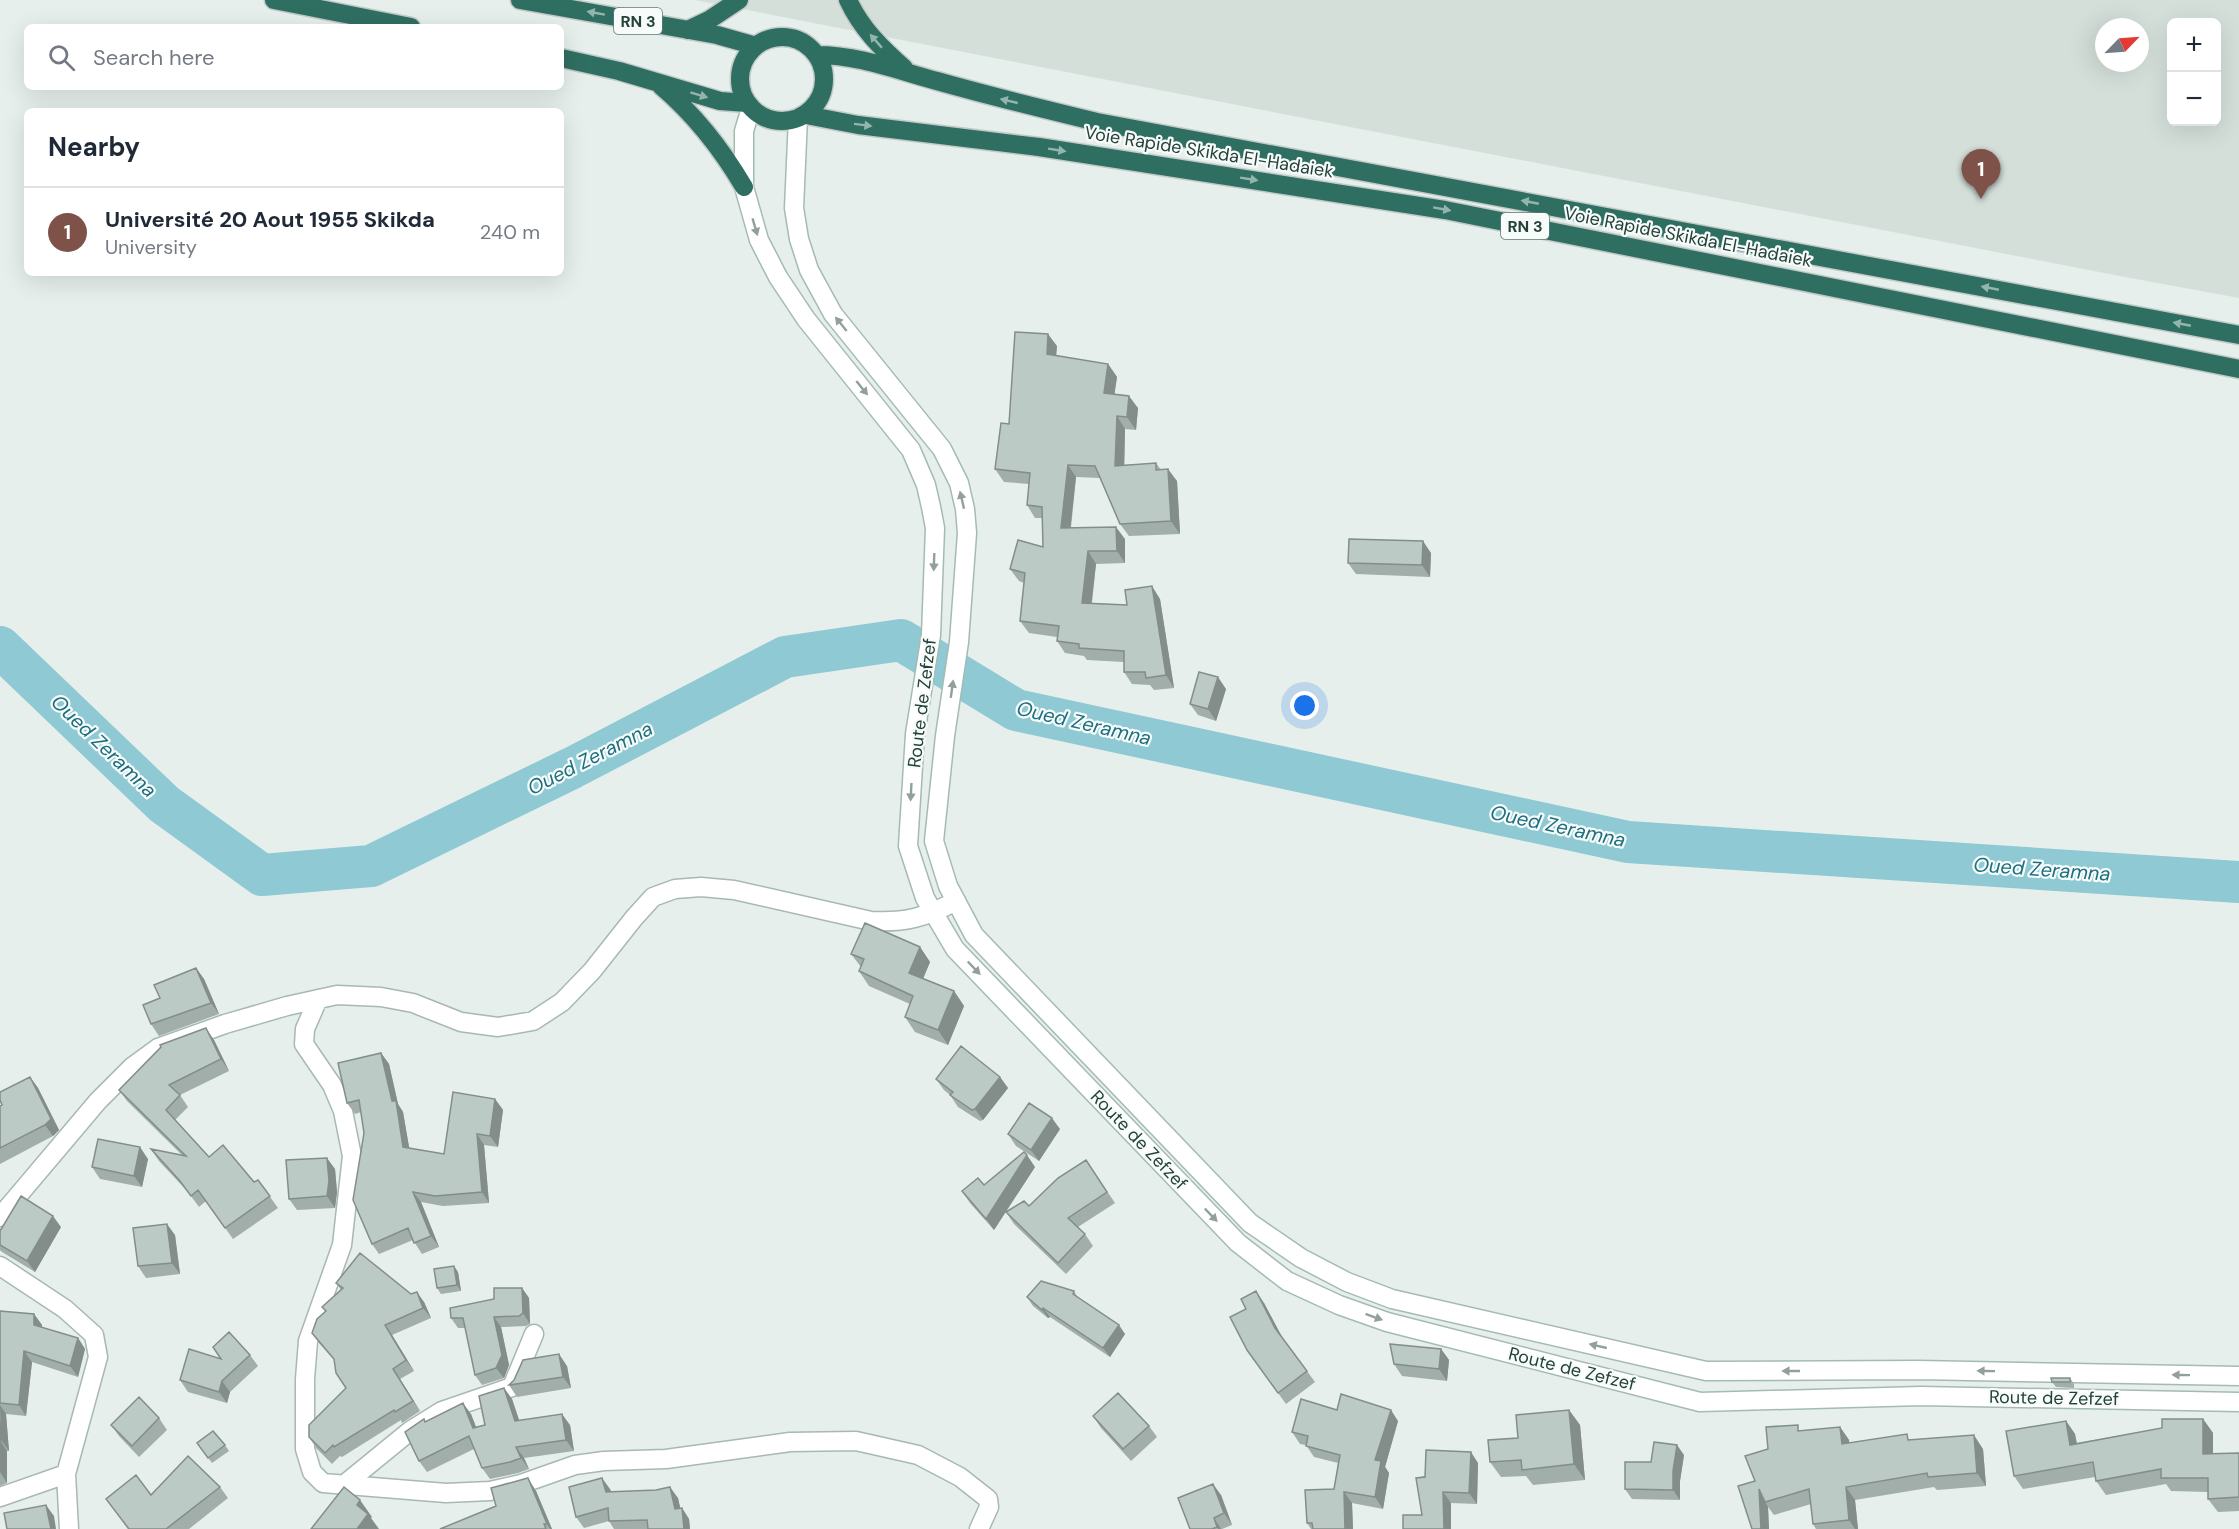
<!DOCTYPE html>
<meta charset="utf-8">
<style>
:root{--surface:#fff;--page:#f6f6f7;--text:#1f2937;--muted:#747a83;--line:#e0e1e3;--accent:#7f5249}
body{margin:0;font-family:"DM Sans",sans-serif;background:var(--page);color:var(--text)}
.controls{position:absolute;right:18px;top:18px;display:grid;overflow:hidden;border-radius:9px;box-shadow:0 6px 24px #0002}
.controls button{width:54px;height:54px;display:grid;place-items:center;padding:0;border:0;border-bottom:2px solid var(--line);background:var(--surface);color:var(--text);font:30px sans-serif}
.compass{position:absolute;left:2095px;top:18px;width:54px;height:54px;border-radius:50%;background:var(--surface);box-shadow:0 6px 24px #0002;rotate:65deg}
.you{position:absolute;left:1305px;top:706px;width:21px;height:21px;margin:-15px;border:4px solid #fff;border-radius:50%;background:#1a73e8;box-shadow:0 0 0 9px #1a73e833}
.badge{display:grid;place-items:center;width:39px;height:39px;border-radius:50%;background:var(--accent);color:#fff;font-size:20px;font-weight:700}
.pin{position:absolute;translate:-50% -50px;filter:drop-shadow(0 2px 3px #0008)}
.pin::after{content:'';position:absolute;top:32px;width:21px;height:18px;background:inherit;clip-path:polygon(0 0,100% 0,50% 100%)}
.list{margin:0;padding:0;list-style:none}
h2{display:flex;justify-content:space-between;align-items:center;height:78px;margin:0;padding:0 24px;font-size:26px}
h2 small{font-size:20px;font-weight:400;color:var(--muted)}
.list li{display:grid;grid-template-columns:39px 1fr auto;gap:18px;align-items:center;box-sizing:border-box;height:90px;padding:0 24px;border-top:2px solid var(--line)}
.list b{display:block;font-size:22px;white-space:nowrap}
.list p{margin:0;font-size:20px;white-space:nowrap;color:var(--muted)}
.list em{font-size:20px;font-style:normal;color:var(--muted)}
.icon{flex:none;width:33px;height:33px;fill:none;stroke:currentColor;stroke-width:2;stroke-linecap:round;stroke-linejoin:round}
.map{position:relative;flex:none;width:2239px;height:1529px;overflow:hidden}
.search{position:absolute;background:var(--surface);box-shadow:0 6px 24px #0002;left:24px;top:24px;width:540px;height:66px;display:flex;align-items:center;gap:15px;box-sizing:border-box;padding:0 21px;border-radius:9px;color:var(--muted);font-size:22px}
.panel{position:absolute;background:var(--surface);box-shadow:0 6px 24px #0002;left:24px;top:108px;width:540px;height:168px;border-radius:9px}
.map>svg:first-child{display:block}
</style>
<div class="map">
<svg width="2239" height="1529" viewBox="0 0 2239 1529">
<rect width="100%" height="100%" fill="#e6efeb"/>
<path fill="#d4dfda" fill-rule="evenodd" d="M695 0H2239V298L2125 277ZM2172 22H2216V122H2172ZM2104 27H2140V63H2104Z"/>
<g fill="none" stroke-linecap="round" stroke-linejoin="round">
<path stroke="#8ec9d4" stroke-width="42" d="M0 647 164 804 262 875 371 866 572 768 785 657 901 640 1016 710 1628 842 2239 882"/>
<g stroke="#a8b8b2" stroke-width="21">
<path id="street" d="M318 999 305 1029 304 1044 332 1085 343 1111 352 1156 342 1245 308 1341 305 1379V1449L312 1472 323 1483 446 1493 490 1491 521 1484 575 1465 604 1461 666 1459 790 1442 856 1441 918 1455 960 1477 988 1499 989 1507 979 1529
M0 1217 98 1101 132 1067 158 1048 225 1024 287 1006 337 995 381 997 413 1003 461 1022 498 1027 533 1021 562 1002 592 971 634 918 653 897 675 889 701 887 734 890 871 921C906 923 926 917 956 901
M0 1266 65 1309 94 1335 98 1357 66 1474 69 1529
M345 1484 410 1431 442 1411 512 1387 534 1334
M0 1497 66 1474"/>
</g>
<g stroke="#a4bbb3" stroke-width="21">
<path id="secondary" d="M751 108 744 131V187L759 240 778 277 806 319 911 450 926 485 931 507 935 528 931 635 915 734 908 846 925 898 955 949 1238 1243 1287 1281 1339 1305 1387 1322 1700 1402 1921 1396 2239 1402
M798 118 794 208 799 239 809 270 833 314 942 449 959 483 965 509 967 533 959 642 945 736 934 841 948 886 974 935 1250 1223 1301 1258 1347 1282 1392 1299 1706 1371 1918 1370 2239 1376"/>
</g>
<g stroke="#c2cac8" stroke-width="21">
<path id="highway" d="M274 0 411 27
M520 0 717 35 756 46
M848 0C861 28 881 48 904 68
M688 30 709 20 739 0
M740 79a42 42 0 1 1 84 0a42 42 0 1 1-84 0Z
M816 55C859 55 896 70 937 81 990 96 1043 109 1097 122L2239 335
M561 58 619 71 720 101 747 103
M661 86C695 115 721 148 744 187
M806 115 858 125 1039 147 1445 210 2239 369"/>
</g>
<use href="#street" stroke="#fff" stroke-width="18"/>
<use href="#secondary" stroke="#fff" stroke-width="18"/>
<use href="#highway" stroke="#2f6f62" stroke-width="18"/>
</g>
<path fill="#a1aea9" d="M1057 346 1056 356 1108 364 1117 377 1114 394 1138 408 1136 430 1125 429 1124 465 1156 463 1161 470 1177 481 1180 534 1129 536 1120 524 1100 478 1076 477 1071 528 1125 539V563L1096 564 1092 603 1127 605 1160 599 1174 688 1154 690 1150 685 1132 684 1124 672V662L1087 660 1084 656 1065 653 1057 641V637L1029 633 1020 621 1024 583 1019 581 1010 569 1043 547 1042 518H1035L1027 505 1029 484 1004 482 995 469 1009 424Z
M1431 553 1430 577 1356 574 1348 563Z
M1226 689 1216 721 1198 715 1190 704Z
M920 947 930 962 923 979 954 991 964 1006 948 1045 915 1032 905 1017 910 1004 869 986 859 971 861 967 851 954Z
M196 968 204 979 219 1014 159 1036 151 1024 160 998Z
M214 1040 229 1071 180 1095 188 1107 175 1120 209 1157 254 1182 258 1180 278 1208 233 1239 206 1201 199 1207 188 1192 159 1161 151 1149 182 1155 127 1101 119 1090Z
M381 1053 389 1064 398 1104 403 1112 409 1148 444 1154 495 1099 503 1110 498 1147 484 1145 489 1203 443 1206 421 1202 439 1247 422 1254 413 1240 379 1254 372 1244 364 1133 361 1112 355 1114 347 1103Z
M30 1077 38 1088 59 1130 53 1136 0 1164V1106L2 1105Z
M1000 1077 1008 1088 983 1120 980 1121 958 1107 950 1095 944 1090 936 1079Z
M1060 1129 1039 1161 1016 1146 1008 1134Z
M148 1159 142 1187 100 1179 92 1167Z
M1086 1160 1115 1203 1078 1227 1085 1234 1093 1246 1066 1274 1014 1224 1006 1212 1029 1206Z
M1035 1167 994 1230 970 1203 962 1191 984 1185Z
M335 1169 337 1192 335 1208 297 1210 289 1199Z
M61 1227 35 1272 2 1252 0 1250V1231Z
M175 1235 180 1274 146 1278 138 1266Z
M458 1272 461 1291 441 1294 437 1288Z
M336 1283 411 1294 424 1302 431 1318 392 1335 414 1371 400 1379 420 1411 402 1423 401 1420 342 1457 340 1456 332 1464 316 1448 309 1437 346 1388 335 1361 319 1343 312 1333 325 1311 322 1307 341 1290Z
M522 1288 529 1298 530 1324 526 1326 501 1327 509 1365 504 1378 482 1385 475 1375 465 1328H458L451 1318Z
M1074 1291 1078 1298 1125 1334 1110 1357 1050 1317 1048 1318 1033 1306 1027 1297Z
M1264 1303 1282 1337 1315 1382 1286 1404 1247 1350Z
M0 1311 34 1314 42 1325V1328L78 1338 85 1349 78 1377 32 1362 26 1416 6 1414 9 1451H7V1483L0 1486Z
M1441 1349 1449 1360 1447 1381 1402 1376 1394 1364Z
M250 1355 258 1366 230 1392 227 1403 188 1392 180 1380Z
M567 1366 571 1388 517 1397 509 1385 514 1380Z
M2070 1378 2074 1384V1388L2056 1387 2052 1382Z
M504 1388 512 1399 519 1420 570 1425 574 1451 524 1458 529 1469 518 1473 490 1479 482 1468 474 1449 427 1472 419 1461 426 1422 471 1414 476 1427 485 1425Z
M1337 1410 1398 1421 1385 1467 1389 1473 1383 1509 1352 1503 1353 1529H1311L1307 1523 1334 1489 1338 1463 1314 1457 1306 1445 1300 1444 1292 1432Z
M1569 1410 1580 1425 1585 1480 1533 1485 1526 1476 1501 1477 1490 1462 1518 1438Z
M1093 1416 1149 1426 1157 1437 1131 1461 1101 1428Z
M159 1418 167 1430 139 1457 119 1436 111 1425Z
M2203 1419 2213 1433V1454L2239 1453V1511L2218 1512 2208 1499V1492L2171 1491 2166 1484 2106 1495 2096 1481 2095 1477 2023 1489 2014 1476 2066 1421 2075 1434 2077 1443 2162 1428Z
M1840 1427 1849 1440V1443L1911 1440 1983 1449 1986 1486 1937 1490 1934 1487 1855 1500 1858 1529H1816L1813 1524 1811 1504 1774 1515 1768 1507 1769 1529H1752L1755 1481 1768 1449 1802 1431Z
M197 1443 225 1445 229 1451 212 1463Z
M1684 1455 1680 1481V1500L1632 1499 1625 1489 1651 1462Z
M1478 1463 1477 1504 1451 1503 1416 1478Z
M220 1487 228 1498 189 1529H128L106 1499 151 1495Z
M610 1489 611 1491 678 1498 680 1508H682L689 1519 690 1529H614L609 1521 584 1528 576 1517Z
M536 1491 552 1529H440Z
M1221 1495 1232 1525 1222 1529H1190Z"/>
<path fill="#838d89" d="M1048 334 1057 346 1055 367 1047 354Z
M1108 364 1117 377 1113 405 1104 393Z
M1129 396 1138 408 1136 430 1127 417Z
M1117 416 1125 429 1124 478 1115 466Z
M1068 465 1076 477 1069 540 1061 528Z
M1168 469 1177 481 1180 534 1171 521Z
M1116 527 1125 539V563L1117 551Z
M1423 541 1431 553 1430 577 1422 565Z
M1088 551 1096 564 1090 615 1082 603Z
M1152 586 1160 599 1174 688 1166 675Z
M1218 677 1226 689 1216 721 1208 709Z
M920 947 930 962 919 988 909 973Z
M196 968 204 979 219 1014 211 1003Z
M954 991 964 1006 948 1045 938 1030Z
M206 1028 214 1040 229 1071 221 1059Z
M381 1053 389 1064 398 1104 403 1112 411 1158 403 1147Z
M30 1077 38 1088 59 1130 53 1136 45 1125Z
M1000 1077 1008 1088 983 1120 975 1109Z
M495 1099 503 1110 498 1147 490 1136Z
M1052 1118 1060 1129 1039 1161 1031 1150Z
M477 1134 484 1145 489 1203 482 1192Z
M140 1147 148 1159 142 1187 134 1176Z
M1027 1155 1035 1167 994 1230 986 1219Z
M327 1158 335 1169 337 1192 335 1208 327 1196Z
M413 1192 421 1202 439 1247 431 1236Z
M53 1216 61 1227 35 1272 27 1261Z
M167 1224 175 1235 180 1274 172 1263Z
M454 1266 458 1272 461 1291 457 1285Z
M522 1288 529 1298 530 1324 523 1313Z
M1256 1291 1264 1303 1283 1339 1275 1328Z
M417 1292 424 1302 431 1318 423 1308Z
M1043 1308 1050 1317 1048 1318 1042 1310Z
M34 1314 42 1325 41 1336 34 1325Z
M494 1317 501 1327 509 1365 504 1378 496 1368Z
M385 1325 392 1335 414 1371 406 1360Z
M1119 1325 1125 1334 1110 1357 1103 1348Z
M78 1338 85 1349 78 1377 70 1366Z
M1441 1349 1449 1360 1447 1381 1439 1369Z
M24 1351 32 1362 26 1416 19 1405Z
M559 1354 567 1366 571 1388 563 1377Z
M393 1369 400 1379 420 1411 413 1401Z
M222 1381 230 1392 227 1403 219 1392Z
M504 1388 512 1399 523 1432 515 1421Z
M463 1403 471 1414 481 1440 473 1428Z
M0 1405 6 1414 9 1451 1 1440Z
M1391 1410 1398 1421 1385 1467 1389 1473 1383 1509 1375 1497V1460Z
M1569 1410 1580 1425 1585 1480 1574 1464Z
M562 1414 570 1425 574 1451 566 1440Z
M2203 1419 2213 1433V1468L2203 1454Z
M2066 1421 2075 1434 2079 1458 2070 1445Z
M1840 1427 1849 1440 1851 1457 1842 1444Z
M1974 1435 1983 1449 1986 1486 1977 1473Z
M0 1440 7 1451V1483L0 1472Z
M1677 1445 1684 1455 1680 1481V1500L1673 1490V1471Z
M516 1447 524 1458 529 1469 521 1458Z
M1471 1452 1478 1463 1477 1504 1469 1493Z
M528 1478 536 1491 552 1529H550L547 1524Z
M602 1478 610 1489 614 1503 606 1492Z
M1213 1484 1221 1495 1232 1525 1224 1513Z
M670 1487 678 1498 683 1520 675 1509Z
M1846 1487 1855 1500 1858 1529H1855L1849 1520Z
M1759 1489 1765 1502 1768 1507 1769 1529H1761Z
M1344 1492 1352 1503 1353 1529H1345Z
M1443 1492 1451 1503V1529H1444Z
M360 1500 372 1517 371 1518 379 1529H357V1505Z
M46 1505 54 1516 56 1529H51Z
M682 1508 689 1519 690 1529H684Z
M1214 1518 1221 1529H1218Z"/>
<path fill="#bbcac4" stroke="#838d89" stroke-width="1.5" d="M1015 332 1048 334 1047 354 1108 364 1104 393 1129 396 1127 417 1117 416 1115 466 1156 463V470L1168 469 1171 521 1120 524 1095 466 1068 465 1061 528 1116 527 1117 551H1088L1082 603 1127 605 1125 590 1152 586 1166 675 1146 678 1145 672H1124V651L1079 648V644L1057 641 1059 626 1020 621 1025 573 1010 569 1018 540 1043 547 1042 507 1027 505 1030 473 995 469 1001 423 1009 424Z
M1349 539 1423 541 1422 565 1348 563Z
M1199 672 1218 677 1208 709 1190 704Z
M865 923 920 947 909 973 954 991 938 1030 905 1017 913 996 859 971 864 959 851 954Z
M196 968 211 1003 151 1024 143 1005 160 998 154 985Z
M206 1028 221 1059 169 1085 180 1095 166 1110 209 1157 223 1145 254 1182 258 1180 270 1196 225 1228 198 1190 191 1196 180 1181 151 1149 186 1156 119 1090 161 1047 160 1045Z
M961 1046 1000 1077 975 1109 972 1110 950 1095 953 1092 936 1079Z
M381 1053 392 1101H396L403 1147 444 1154 453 1092 495 1099 490 1136 477 1134 482 1192 435 1196 413 1192 431 1236 414 1243 408 1228 372 1244 353 1200 364 1133 359 1100 347 1103 338 1063Z
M30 1077 51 1119 45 1125 0 1148V1106L2 1105 0 1100V1092Z
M1029 1103 1052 1118 1031 1150 1008 1134Z
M98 1139 140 1147 134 1176 92 1167Z
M1024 1152 1027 1155 986 1219 962 1191 978 1178 984 1185Z
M327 1158 329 1181 327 1196 289 1199 286 1160Z
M1086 1160 1107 1192 1068 1218 1085 1234 1058 1263 1006 1212 1024 1201 1029 1206 1058 1178Z
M21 1196 53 1216 27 1261 0 1245V1231Z
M167 1224 172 1263 138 1266 133 1228Z
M360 1253 411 1294 417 1292 423 1308 385 1325 406 1360 393 1369 413 1401 395 1412 394 1410 334 1447 333 1445 325 1453 309 1437V1425L346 1388 336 1373 334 1359 312 1333 317 1319 326 1311 322 1307 343 1288 336 1283Z
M454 1266 457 1285 437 1288 434 1269Z
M1041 1281 1074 1291 1073 1294 1119 1325 1103 1348 1043 1308 1042 1310 1027 1297Z
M494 1288H522L523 1313 519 1316 494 1317 502 1355 496 1368 475 1375 463 1318H451L450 1308 494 1299Z
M1256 1291 1275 1328 1307 1371 1278 1393 1247 1350 1230 1317 1246 1309 1241 1299Z
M0 1311 34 1314V1325L78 1338 70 1366 24 1351 19 1405 0 1403Z
M229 1332 250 1355 222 1381 219 1392 180 1380 189 1349 221 1359 213 1347Z
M1390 1344 1441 1349 1439 1369 1394 1364Z
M559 1354 563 1377 509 1385 514 1380 523 1360Z
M2051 1378H2070V1382H2052Z
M504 1388 515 1421 562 1414 566 1440 516 1447 521 1458 510 1462 482 1468 469 1436 419 1461 405 1432 424 1419 425 1422 463 1403 473 1428 485 1425 479 1396Z
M1118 1393 1149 1426 1123 1449 1093 1416Z
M1341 1394 1391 1410 1375 1460 1381 1461 1375 1497 1344 1492 1345 1529H1313L1312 1523H1307L1305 1490 1334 1489 1340 1455 1306 1446 1308 1436 1292 1432 1301 1399 1337 1410Z
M139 1397 159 1418 132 1446 111 1425Z
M1569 1410 1574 1464 1522 1470 1521 1460 1490 1462 1488 1440 1518 1438 1516 1415Z
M2162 1419H2203V1454L2239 1453V1497L2208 1499V1478H2161V1469L2096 1481 2093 1462 2014 1476 2006 1431 2066 1421 2070 1445 2162 1428Z
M0 1421 1 1440H0Z
M1798 1425V1431L1840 1427 1842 1444 1907 1434 1908 1440 1974 1435 1977 1473 1928 1477 1927 1473 1846 1487 1849 1520 1813 1524 1809 1489 1765 1502 1759 1489 1761 1529H1752L1738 1486 1755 1481 1745 1456 1768 1449 1766 1427Z
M213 1431 225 1445 208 1458 197 1443Z
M1654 1442 1677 1445 1673 1471V1490L1625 1489V1462H1651Z
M1426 1450 1471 1452 1469 1493 1443 1492 1444 1529H1403V1515H1422L1416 1478 1425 1477Z
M188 1456 220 1487 166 1529H129L106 1499 136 1475 151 1495Z
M528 1478 547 1524H544L546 1529H440L496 1506 491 1488Z
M602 1478 606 1492 656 1490 670 1487 675 1509 682 1508 684 1529H648L647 1520 609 1521 608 1508 576 1517 569 1487Z
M1213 1484 1224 1513 1214 1518 1217 1527 1212 1529H1190L1178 1498Z
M344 1487 360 1500 357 1505 368 1514 357 1529H311Z
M46 1505 51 1529H7L4 1513Z"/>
<defs><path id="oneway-solid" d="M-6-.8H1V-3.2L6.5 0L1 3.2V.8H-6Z" transform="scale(1.5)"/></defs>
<g fill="#93b5ae">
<use href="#oneway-solid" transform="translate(596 13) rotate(-170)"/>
<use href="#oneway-solid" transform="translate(876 41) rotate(-131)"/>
<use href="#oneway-solid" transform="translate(699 95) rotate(17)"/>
<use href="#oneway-solid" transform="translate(1009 101) rotate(-167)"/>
<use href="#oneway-solid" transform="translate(863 125) rotate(7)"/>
<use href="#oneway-solid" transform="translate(1057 150) rotate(9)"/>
<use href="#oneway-solid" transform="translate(1249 179) rotate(9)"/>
<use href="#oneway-solid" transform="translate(1530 202) rotate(-169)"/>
<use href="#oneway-solid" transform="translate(1442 209) rotate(10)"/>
<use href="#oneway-solid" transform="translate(1990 288) rotate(-169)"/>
<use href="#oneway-solid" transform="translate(2182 324) rotate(-169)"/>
</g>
<g fill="#92a09c">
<use href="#oneway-solid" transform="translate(755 227) rotate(74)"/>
<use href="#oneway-solid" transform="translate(841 324) rotate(-129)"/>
<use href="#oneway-solid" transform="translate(862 388) rotate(51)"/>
<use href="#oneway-solid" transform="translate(962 500) rotate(-103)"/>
<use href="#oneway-solid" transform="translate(934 562) rotate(92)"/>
<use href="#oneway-solid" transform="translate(952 689) rotate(-82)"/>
<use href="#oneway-solid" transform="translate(911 792) rotate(93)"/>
<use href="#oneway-solid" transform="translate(974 968) rotate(46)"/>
<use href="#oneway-solid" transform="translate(1211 1215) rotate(46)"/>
<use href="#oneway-solid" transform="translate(1374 1317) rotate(20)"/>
<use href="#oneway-solid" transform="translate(1598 1346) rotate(-167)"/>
<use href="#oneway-solid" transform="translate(1791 1371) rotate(180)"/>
<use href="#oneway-solid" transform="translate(1986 1371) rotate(-179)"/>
<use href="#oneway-solid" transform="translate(2181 1375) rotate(-179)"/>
</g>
<g text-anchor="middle" stroke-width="4.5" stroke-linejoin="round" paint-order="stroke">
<g fill="#f7fbf9" stroke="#637a73" stroke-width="1.5">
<rect x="614" y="8" width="48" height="26" rx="4.5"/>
<rect x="1501" y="213" width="48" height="26" rx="4.5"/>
</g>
<g font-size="16" font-weight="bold" fill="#24423a">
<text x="638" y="27">RN 3</text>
<text x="1525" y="232">RN 3</text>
</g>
<g font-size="18" fill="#24423a" stroke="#f7fbf9">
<text transform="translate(1209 152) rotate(9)" y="6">Voie Rapide Skikda El-Hadaiek</text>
<text transform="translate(1688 237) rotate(11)" y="6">Voie Rapide Skikda El-Hadaiek</text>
<text transform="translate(922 703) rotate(-83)" y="6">Route de Zefzef</text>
<text transform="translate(1139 1140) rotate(46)" y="6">Route de Zefzef</text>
<text transform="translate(1572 1369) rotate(14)" y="6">Route de Zefzef</text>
<text transform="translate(2054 1398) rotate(1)" y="6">Route de Zefzef</text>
</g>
<g font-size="20" font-style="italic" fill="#1c6f80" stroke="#f7fbf9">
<text transform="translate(1084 723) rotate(13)" y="7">Oued Zeramna</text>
<text transform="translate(104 746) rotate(44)" y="7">Oued Zeramna</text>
<text transform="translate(590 758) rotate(-27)" y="7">Oued Zeramna</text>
<text transform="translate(1558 826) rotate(12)" y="7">Oued Zeramna</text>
<text transform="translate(2042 869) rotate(4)" y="7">Oued Zeramna</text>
</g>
</g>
</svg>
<div class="controls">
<button>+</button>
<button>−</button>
</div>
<svg class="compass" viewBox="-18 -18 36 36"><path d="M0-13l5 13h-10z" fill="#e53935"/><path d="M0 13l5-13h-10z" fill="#747a83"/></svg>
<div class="you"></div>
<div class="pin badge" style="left:1981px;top:199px">1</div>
<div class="search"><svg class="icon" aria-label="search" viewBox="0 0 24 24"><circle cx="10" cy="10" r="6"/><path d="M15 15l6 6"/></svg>Search here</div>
<section class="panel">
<h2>Nearby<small></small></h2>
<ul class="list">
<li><span class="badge">1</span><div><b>Université 20 Aout 1955 Skikda</b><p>University</p></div><em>240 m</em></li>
</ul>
</section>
</div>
